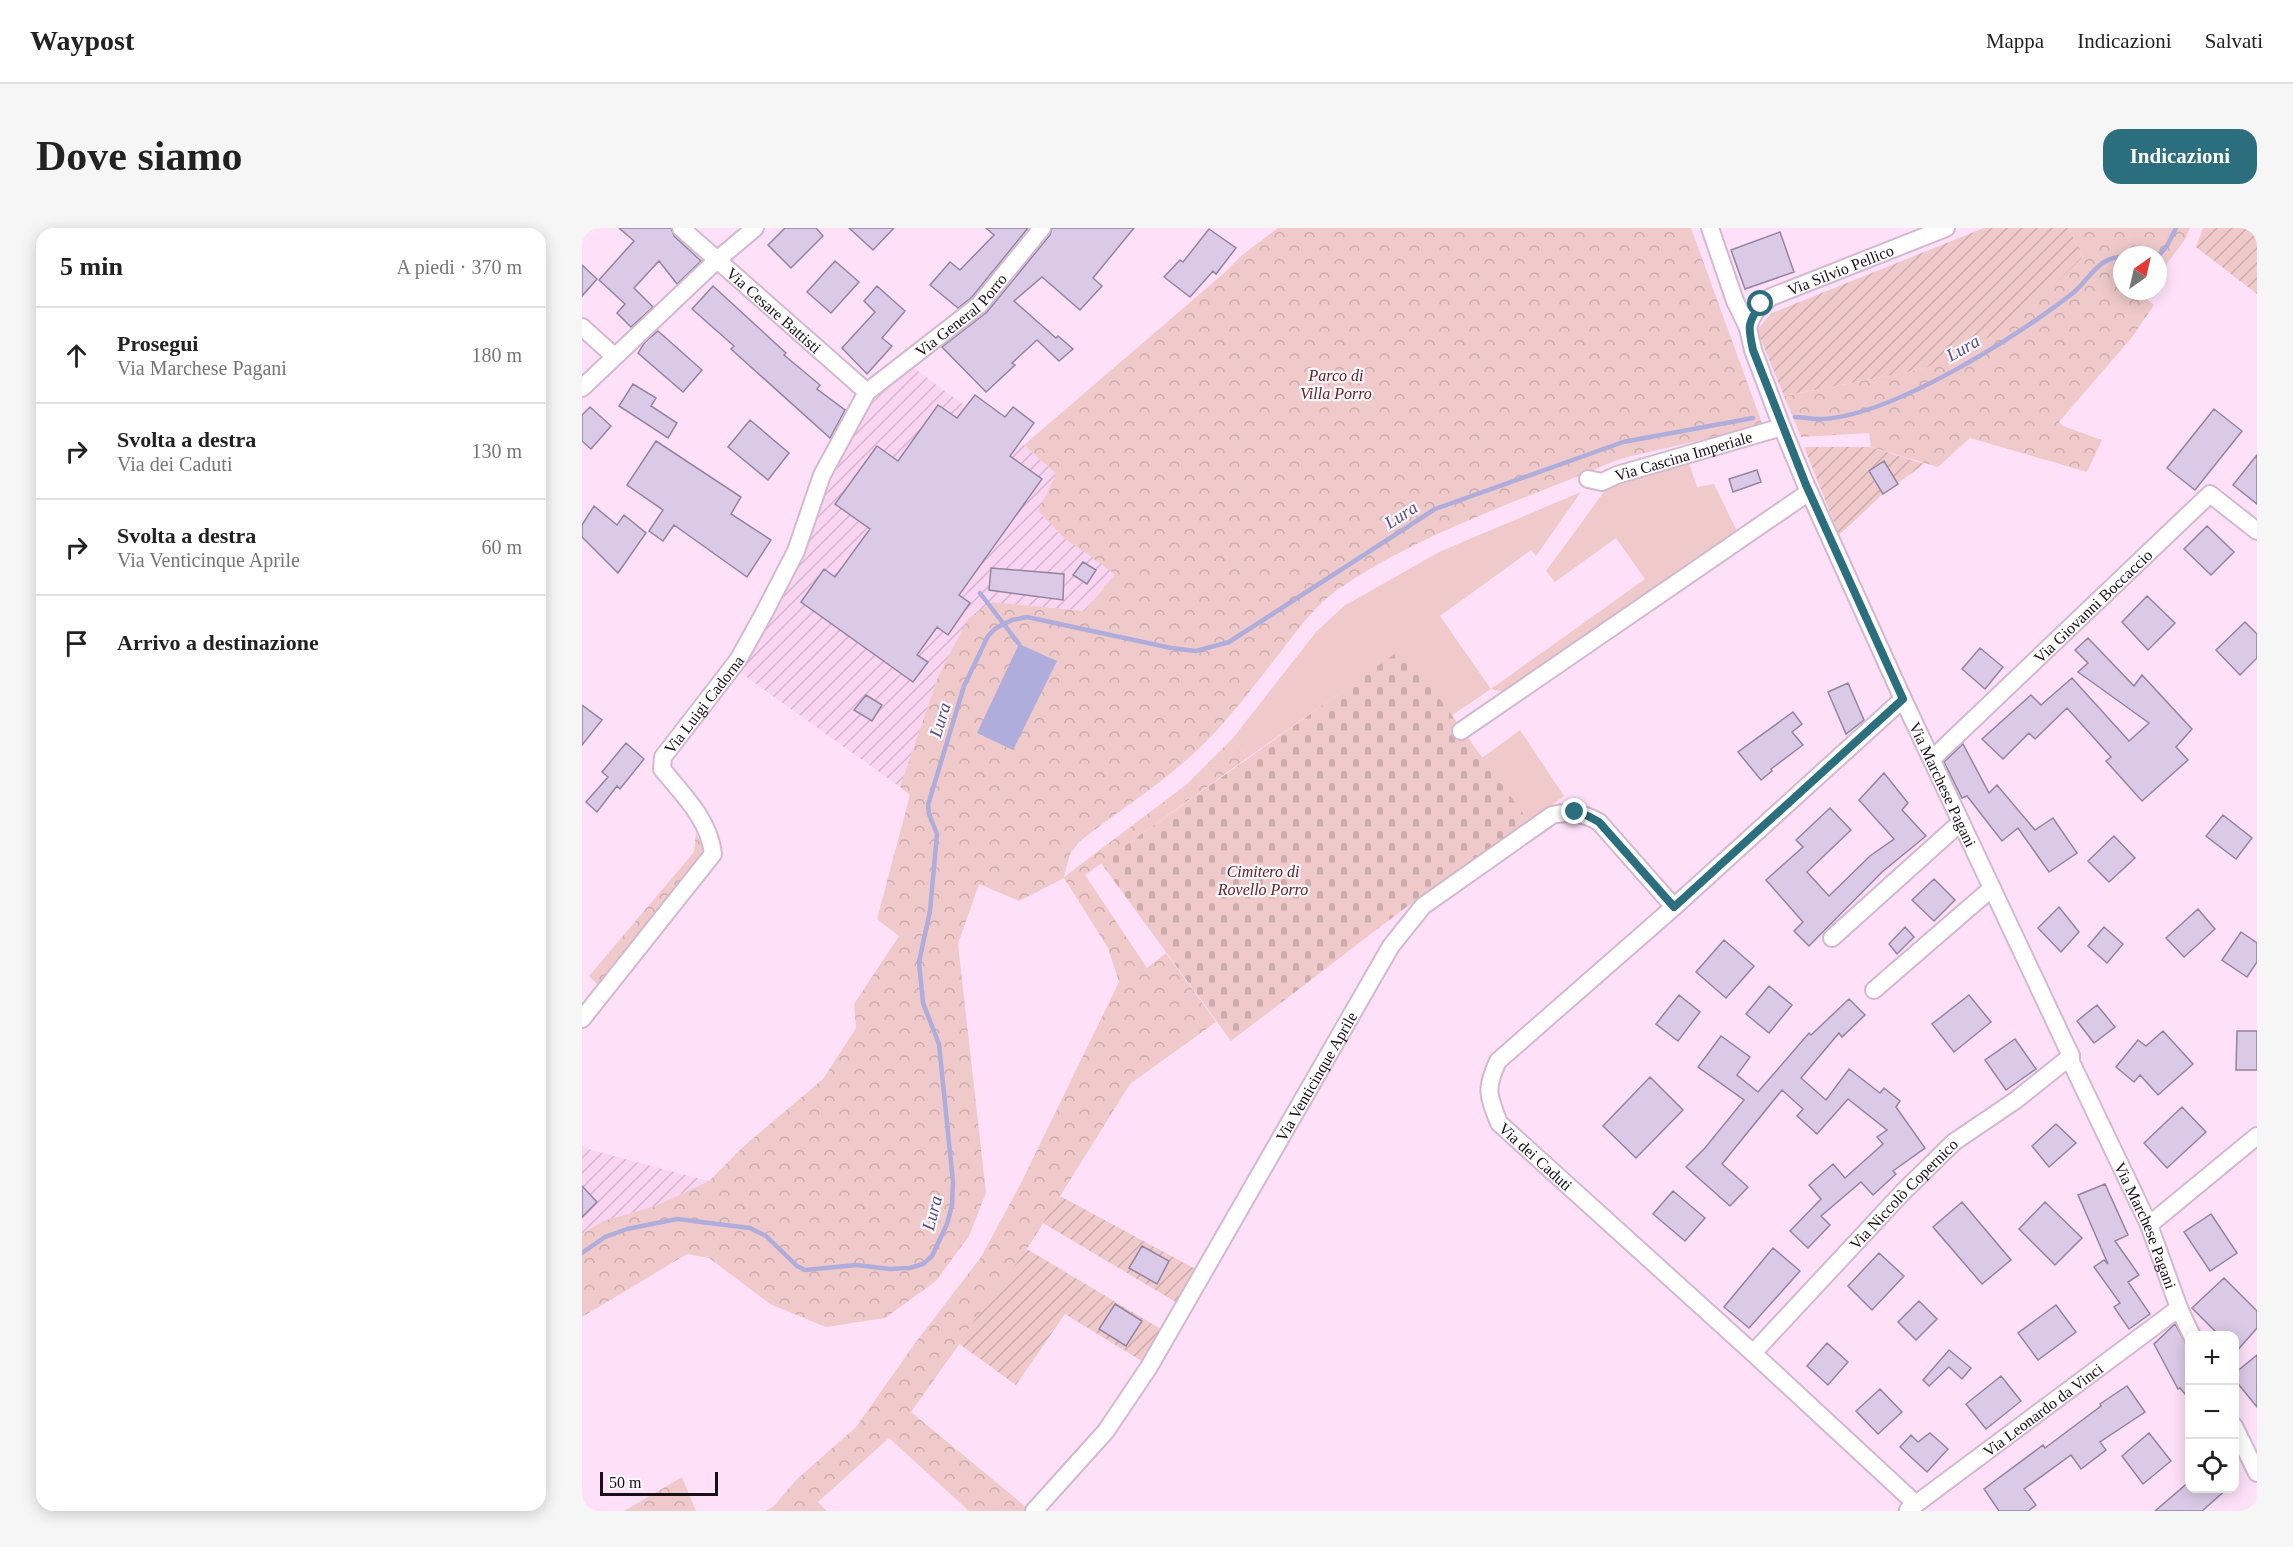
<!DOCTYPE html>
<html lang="it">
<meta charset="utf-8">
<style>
:root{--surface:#fff;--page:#f6f6f6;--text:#222;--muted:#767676;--line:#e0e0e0;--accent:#2b6f7f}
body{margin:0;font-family:"Times New Roman",serif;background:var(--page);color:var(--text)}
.controls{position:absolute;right:18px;bottom:18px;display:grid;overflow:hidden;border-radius:12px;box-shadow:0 3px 15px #0003}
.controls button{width:54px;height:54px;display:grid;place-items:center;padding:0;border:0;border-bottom:2px solid var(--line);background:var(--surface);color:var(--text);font:30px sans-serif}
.compass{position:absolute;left:1531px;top:18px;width:54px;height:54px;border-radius:50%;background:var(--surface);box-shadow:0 3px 15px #0003;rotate:34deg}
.scale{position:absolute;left:18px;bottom:15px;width:118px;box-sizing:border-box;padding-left:6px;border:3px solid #190f17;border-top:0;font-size:16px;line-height:21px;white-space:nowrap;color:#190f17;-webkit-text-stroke:4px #fdf7fb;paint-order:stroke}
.stop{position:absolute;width:18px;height:18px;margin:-14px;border:4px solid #2b6f7f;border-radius:50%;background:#fff}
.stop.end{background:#2b6f7f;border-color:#fff;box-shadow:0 2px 6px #0008}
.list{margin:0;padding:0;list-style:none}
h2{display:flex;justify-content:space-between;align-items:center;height:78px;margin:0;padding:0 24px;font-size:26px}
h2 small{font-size:20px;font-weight:400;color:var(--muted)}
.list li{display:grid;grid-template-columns:39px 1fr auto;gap:18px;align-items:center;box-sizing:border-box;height:96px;padding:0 24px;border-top:2px solid var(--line)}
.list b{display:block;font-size:22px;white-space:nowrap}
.list p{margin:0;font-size:20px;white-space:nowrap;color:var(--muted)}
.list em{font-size:20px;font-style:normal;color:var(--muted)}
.icon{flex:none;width:33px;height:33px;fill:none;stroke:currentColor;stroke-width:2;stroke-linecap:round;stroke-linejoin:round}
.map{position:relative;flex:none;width:1675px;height:1283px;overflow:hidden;border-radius:18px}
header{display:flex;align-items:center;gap:36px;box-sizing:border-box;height:84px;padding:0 30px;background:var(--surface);border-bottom:2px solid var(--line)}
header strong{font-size:28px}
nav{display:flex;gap:33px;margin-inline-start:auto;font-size:21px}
.intro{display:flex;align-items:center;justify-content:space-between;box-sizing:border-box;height:144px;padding:0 36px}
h1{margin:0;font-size:42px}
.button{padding:15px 27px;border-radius:18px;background:var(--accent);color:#fff;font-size:21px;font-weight:700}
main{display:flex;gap:36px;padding:0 36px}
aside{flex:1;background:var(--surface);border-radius:18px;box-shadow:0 3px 15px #0003}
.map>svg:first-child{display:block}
</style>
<header>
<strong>Waypost</strong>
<nav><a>Mappa</a><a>Indicazioni</a><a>Salvati</a></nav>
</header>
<div class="intro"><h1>Dove siamo</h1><a class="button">Indicazioni</a></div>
<main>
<aside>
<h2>5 min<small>A piedi · 370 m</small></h2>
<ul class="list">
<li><svg class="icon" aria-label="ahead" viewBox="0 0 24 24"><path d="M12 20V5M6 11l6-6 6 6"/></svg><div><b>Prosegui</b><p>Via Marchese Pagani</p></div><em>180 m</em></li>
<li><svg class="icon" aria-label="right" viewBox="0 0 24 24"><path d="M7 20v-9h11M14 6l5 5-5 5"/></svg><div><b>Svolta a destra</b><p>Via dei Caduti</p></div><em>130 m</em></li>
<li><svg class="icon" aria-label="right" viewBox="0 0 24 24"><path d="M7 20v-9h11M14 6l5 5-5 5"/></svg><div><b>Svolta a destra</b><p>Via Venticinque Aprile</p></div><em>60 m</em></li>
<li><svg class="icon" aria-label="arrive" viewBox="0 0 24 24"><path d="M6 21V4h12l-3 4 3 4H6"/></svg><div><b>Arrivo a destinazione</b></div></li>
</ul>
</aside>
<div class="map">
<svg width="1675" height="1283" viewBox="0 0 1675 1283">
<defs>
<pattern id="industrial-furrows" width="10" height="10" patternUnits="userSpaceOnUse" patternTransform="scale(1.5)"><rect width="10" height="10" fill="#f9d5f2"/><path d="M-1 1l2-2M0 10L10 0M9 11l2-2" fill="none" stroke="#d5b6cf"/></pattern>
<pattern id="forest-crowns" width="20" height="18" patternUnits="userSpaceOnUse" patternTransform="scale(1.5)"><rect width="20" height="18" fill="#f0caca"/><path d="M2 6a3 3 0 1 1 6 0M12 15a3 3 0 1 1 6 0" fill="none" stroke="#cdacad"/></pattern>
<pattern id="cemetery-stones" width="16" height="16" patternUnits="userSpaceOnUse" patternTransform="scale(1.5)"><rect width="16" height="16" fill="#f0caca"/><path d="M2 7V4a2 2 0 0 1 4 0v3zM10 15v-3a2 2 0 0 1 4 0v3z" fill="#cdacad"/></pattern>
<pattern id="garden-furrows" width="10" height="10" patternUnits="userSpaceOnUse" patternTransform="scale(1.5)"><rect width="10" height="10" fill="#f0caca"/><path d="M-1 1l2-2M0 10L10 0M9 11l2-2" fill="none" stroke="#cdacad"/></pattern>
</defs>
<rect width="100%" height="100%" fill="#fee1f9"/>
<path fill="url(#industrial-furrows)" d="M327 136 436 218 442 217 474 246 456 283 481 309 534 345 503 383 410 374 356 449 318 559 156 443 174 386 244 262 287 178Z
M0 917 9 922 127 953 73 978 21 993 0 1006Z"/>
<path fill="#f0caca" d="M1107 235 1115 259 1132 256 1155 303 930 466 909 461 869 488 821 421 665 530 651 510 734 404 762 378 857 324 999 264 954 328 949 322 858 388 909 461 1063 351 1034 310 973 354 964 343 1024 261Z
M938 502 982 568 947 594 900 530Z"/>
<path fill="url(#forest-crowns)" d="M696 0H1109L1181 198 1045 229 1030 234C939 273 837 305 755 362 732 379 717 400 700 422 680 448 659 475 637 500 596 546 545 576 497 614L488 626 482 649 604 557 651 510 665 530 503 647 565 740 584 725 634 794 548 856 445 1021 329 1184 449 1283H387L307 1210 236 1274 245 1283H184L192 1278 214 1252 274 1199 331 1118 399 1029 438 957 537 754 526 720 482 650 437 673 397 656 376 716 404 965 387 1008 354 1053 303 1090 244 1099 188 1076 127 1030 105 1026 0 1089V1006L21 993 73 978 127 953 162 918 241 851 274 800 272 776 317 708 295 691 328 567 318 559 356 449 366 429 386 391 410 374 503 383 533 346 481 309 456 283 474 246 442 217 641 46 659 28Z
M1487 0H1608L1604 10 1576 48V27H1540V63H1565L1561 68 1572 77 1551 108 1477 194 1481 198 1520 212 1505 244 1388 210 1356 239 1289 219 1287 205 1219 209 1202 168 1341 141 1500 30Z
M114 605 121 619 117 634 18 759 7 748 112 624Z
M100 1249 114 1283H42Z"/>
<path fill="url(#cemetery-stones)" d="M821 420 947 594 819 683 649 813 519 635Z"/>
<path fill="url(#garden-furrows)" d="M1402 0H1487L1500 30 1427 99 1341 141 1202 168 1175 102 1190 85Z
M1621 0H1675V66L1614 19Z
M1222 219H1289L1342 236 1301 266 1257 307Z
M478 968 617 1043 597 1076 461 995Z
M445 1021 582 1103 563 1135 483 1086 434 1157 376 1115Z"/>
<path fill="#aeaddb" d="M437 416 475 433 431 522 395 505Z"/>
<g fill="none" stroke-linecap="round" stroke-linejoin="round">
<path stroke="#aeaddb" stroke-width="4.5" d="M1576 28 1585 18 1594 0
M1213 189C1221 189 1228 191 1236 191 1306 191 1436 108 1491 65 1507 52 1517 28 1540 29
M398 365 437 416
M0 1025 23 1009 45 1001 95 991 168 1000 184 1008 215 1038 223 1042 275 1037 308 1041 328 1040 341 1036 350 1028 365 996 370 977 371 954 357 816 341 775 337 734 348 683 355 606 347 586 346 577 382 458 406 408 414 400 430 392 445 389 589 420 614 423 647 414 853 281 1041 214 1171 190"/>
</g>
<path fill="#dacae8" stroke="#9384a0" stroke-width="1.5" d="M37 0H89L92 8 119 33 95 56 77 33 52 60 71 79 49 99 35 85 43 76 17 52 52 13Z
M203 0H234L241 8 209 40 186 17Z
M267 0H312L291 22Z
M404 0H446L390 69 376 80 348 57 368 34 378 42 412 7Z
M470 0H552L511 50 520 58 498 82 460 49 432 73 474 110 476 108 491 121 477 133 455 112 430 135 433 137 404 164 360 119 405 84 468 7Z
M627 1 654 20 634 46 631 43 608 69 582 49 598 32 601 34Z
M1198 4 1212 44 1163 61 1149 22Z
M253 33 277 54 249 85 225 64Z
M0 37 15 51 0 68Z
M131 58 204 125 202 127 238 157 235 161 263 182 248 210 149 121 152 118 110 81Z
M295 58 323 83 300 110 310 118 285 146 260 120 293 84 282 73Z
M76 103 120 142 101 164 56 125 63 114Z
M51 156 74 170 69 178 95 195 86 210 37 178Z
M393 167 423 189 431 179 452 195 428 228 460 251 377 367 388 375 366 407 355 399 335 427 346 434 331 454 219 374 242 341 253 349 288 301 253 276 295 218 316 233 356 177 375 190Z
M8 179 29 198 9 221 0 213V187Z
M1632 181 1660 203 1613 262 1585 240Z
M168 192 207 225 186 252 146 219Z
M74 213 159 269 149 286 189 312 165 349 92 297 81 313 67 303 81 282 45 257Z
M1675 227V276L1651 257Z
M1302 233 1316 256 1301 266 1287 243Z
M1175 242 1179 254 1151 264 1147 251Z
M12 278 35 297 42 287 64 305 36 345 0 309V297Z
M1625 298 1652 324 1629 347 1602 321Z
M501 334 514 342 505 356 491 347Z
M409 340 482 346 481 372 407 362Z
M1565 368 1593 395 1566 422 1540 394Z
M1663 394 1675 406V430L1658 447 1634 422Z
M1506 410 1552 458 1560 447 1610 501 1594 519 1606 532 1560 573 1524 533 1529 529 1485 480 1453 511 1447 505 1421 531 1400 511 1449 467 1459 477 1490 450 1547 513 1567 495 1496 444 1506 435 1493 422Z
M1398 420 1421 439 1403 461 1380 441Z
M1266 455 1282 492 1264 506 1246 464Z
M284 467 300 477 290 493 272 482Z
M0 477 20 492 0 517Z
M1211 484 1220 496 1210 504 1221 517 1189 541 1190 543 1179 552 1156 524Z
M44 515 62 531 38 561 35 558 15 584 4 574 26 549 20 544Z
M1381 516 1407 565 1415 557 1453 602 1471 590 1495 625 1467 644 1436 600 1420 613 1385 568 1380 570 1362 534Z
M1302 545 1326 575 1320 582 1344 608 1300 644 1227 718 1212 703 1221 694 1184 652 1221 619 1214 612 1248 580 1269 602 1225 644 1247 668 1288 628 1312 611 1277 572Z
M1641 587 1670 610 1654 631 1624 608Z
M1532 608 1553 630 1527 654 1506 633Z
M1352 651 1373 672 1352 693 1330 672Z
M1477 679 1497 704 1479 724 1456 700Z
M1616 681 1633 701 1602 729 1584 710Z
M1323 699 1332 709 1315 726 1307 716Z
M1522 699 1541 716 1525 735 1506 718Z
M1659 704 1675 715V734L1665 749 1640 732Z
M1142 712 1172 738 1144 770 1114 744Z
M1187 758 1210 777 1187 805 1164 786Z
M1097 767 1118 784 1096 813 1074 796Z
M1387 767 1409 794 1372 824 1350 796Z
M1267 771 1283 787 1260 809 1257 805 1219 850 1244 872 1267 841 1298 865 1302 860 1318 873 1314 879 1343 920 1311 943 1314 946 1291 967 1279 954 1239 988 1248 997 1226 1020 1208 1003 1239 971 1227 957 1251 936 1263 950 1301 916 1295 909 1305 902 1266 871 1235 906 1215 888 1221 881 1200 862 1140 936 1166 959 1148 978 1104 939 1123 920 1162 872 1116 839 1139 808 1168 829 1155 847 1176 864 1227 805 1229 807Z
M1515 777 1533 799 1512 815 1495 793Z
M1581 803 1611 836 1576 867 1558 847 1552 854 1534 839 1556 812 1564 818Z
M1655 803H1675V842H1654Z
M1433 811 1454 841 1424 862 1403 832Z
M1068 849 1101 882 1054 930 1021 898Z
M1600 879 1624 904 1585 940 1562 915Z
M1474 896 1494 915 1467 939 1450 918Z
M1523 956 1546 1007 1533 1013 1557 1047 1546 1054 1568 1086 1547 1101 1532 1079 1538 1075 1512 1039 1522 1032 1526 1036 1496 967Z
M0 958 15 974 0 989Z
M1091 963 1123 990 1103 1013 1071 986Z
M1380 974 1429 1032 1400 1056 1351 999Z
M1463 974 1500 1010 1473 1037 1437 1001Z
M1629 986 1655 1025 1628 1043 1602 1004Z
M560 1018 587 1033 575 1056 547 1040Z
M1191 1020 1218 1043 1167 1100 1142 1079Z
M1297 1025 1322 1048 1290 1082 1266 1058Z
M1642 1050 1675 1083V1100L1653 1125V1107H1637L1610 1080Z
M1337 1073 1355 1091 1334 1112 1316 1094Z
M533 1076 560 1093 544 1118 517 1101Z
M1474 1077 1494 1104 1456 1132 1436 1105Z
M1593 1096 1608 1123V1172L1598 1160 1596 1161 1572 1116Z
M1245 1115 1266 1134 1246 1157 1225 1138Z
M1367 1122 1389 1140 1380 1151 1367 1139 1347 1158 1341 1152Z
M1675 1127V1179L1653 1152V1145Z
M1419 1148 1439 1173 1404 1201 1384 1176Z
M1545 1158 1563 1184 1518 1214 1524 1222 1499 1241 1489 1227 1442 1261 1454 1277 1446 1283H1417L1402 1261 1461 1217 1463 1220 1519 1178 1518 1176Z
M1298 1161 1320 1184 1296 1206 1274 1183Z
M1348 1205 1366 1221 1345 1244 1318 1219 1329 1207 1336 1214Z
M1567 1205 1589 1233 1561 1256 1540 1228Z
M1608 1253V1260H1646L1620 1283H1573Z"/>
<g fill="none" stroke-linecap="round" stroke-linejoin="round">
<g stroke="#d4b8cf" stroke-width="20">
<g id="minor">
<path id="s1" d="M99 0 285 164"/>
<path id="s2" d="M1128 0 1153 73 1166 100 1171 122 1200 199 1224 257 1321 471 1489 828V834L1567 997 1597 1080 1610 1108"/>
<path d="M0 99 32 128"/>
<path id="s3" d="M1166 100C1169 86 1178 77 1189 69L1364 0"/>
<path d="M0 160 135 32 173 0"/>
<path id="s4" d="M1006 251 1020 254 1035 247 1200 199"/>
<path id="s5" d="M1321 471 1092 679 916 833C903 861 906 867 917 895L1171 1125 1334 1276"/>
<path d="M879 503 1227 264"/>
<path id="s6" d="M1350 531 1628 266 1675 303"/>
<path d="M1250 710 1379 594"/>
<path d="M1292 762 1410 660"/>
<path id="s7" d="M0 791 131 626C127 591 101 567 80 541L81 529 156 432 182 385 214 323 240 247 285 164 397 77 460 0"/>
<path d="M1567 997 1675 908"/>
<path id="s8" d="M1171 1125 1321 964 1372 914 1434 872 1489 828"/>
<path d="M1652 1198 1675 1245"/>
<path id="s9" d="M1326 1282 1597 1080"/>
<path id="s10" d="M452 1283 524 1203 567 1139 809 718 841 678 970 587C988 583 1001 585 1017 594L1092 679"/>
</g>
</g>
<use href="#minor" stroke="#fff" stroke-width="16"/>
</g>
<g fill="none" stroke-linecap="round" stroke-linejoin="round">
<path stroke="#2b6f7f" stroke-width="8" d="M993 584 1006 588 1017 594 1092 679 1321 471 1224 257 1171 122C1166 99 1165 95 1179 76"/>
</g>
<g text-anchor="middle" stroke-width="4.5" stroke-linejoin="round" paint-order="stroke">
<g font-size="16" fill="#190f17" stroke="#fdf7fb">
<text dy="6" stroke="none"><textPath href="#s3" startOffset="114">Via Silvio Pellico</textPath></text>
<text dy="6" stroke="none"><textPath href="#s1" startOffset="124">Via Cesare Battisti</textPath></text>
<text dy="6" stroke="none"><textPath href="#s7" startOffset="866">Via General Porro</textPath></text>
<text dy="6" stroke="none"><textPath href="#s4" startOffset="100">Via Cascina Imperiale</textPath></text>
<text dy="6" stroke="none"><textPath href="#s6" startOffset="222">Via Giovanni Boccaccio</textPath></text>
<text dy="6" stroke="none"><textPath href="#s7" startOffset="390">Via Luigi Cadorna</textPath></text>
<text dy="6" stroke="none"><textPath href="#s2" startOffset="604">Via Marchese Pagani</textPath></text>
<text dy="6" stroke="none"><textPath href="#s10" startOffset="520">Via Venticinque Aprile</textPath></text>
<text dy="6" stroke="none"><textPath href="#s5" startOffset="658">Via dei Caduti</textPath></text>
<text dy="6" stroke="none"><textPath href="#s8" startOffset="219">Via Niccolò Copernico</textPath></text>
<text dy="6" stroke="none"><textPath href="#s2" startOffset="1090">Via Marchese Pagani</textPath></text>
<text dy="6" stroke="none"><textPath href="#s9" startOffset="168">Via Leonardo da Vinci</textPath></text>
</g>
<g font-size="16" font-style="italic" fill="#632126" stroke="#fdf7fb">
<text x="754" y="153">Parco di<tspan x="754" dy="18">Villa Porro</tspan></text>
<text x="681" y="649">Cimitero di<tspan x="681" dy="18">Rovello Porro</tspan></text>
</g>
<g font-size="18" font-style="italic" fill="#534f8a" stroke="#fdf7fb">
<text transform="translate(1381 120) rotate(-30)" y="6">Lura</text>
<text transform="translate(819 287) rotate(-33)" y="6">Lura</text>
<text transform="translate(358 492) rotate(-73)" y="6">Lura</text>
<text transform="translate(350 985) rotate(-76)" y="6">Lura</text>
</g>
</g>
</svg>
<div class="controls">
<button>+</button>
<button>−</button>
<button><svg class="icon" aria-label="locate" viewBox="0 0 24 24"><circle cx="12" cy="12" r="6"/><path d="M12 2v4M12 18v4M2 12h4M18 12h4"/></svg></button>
</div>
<svg class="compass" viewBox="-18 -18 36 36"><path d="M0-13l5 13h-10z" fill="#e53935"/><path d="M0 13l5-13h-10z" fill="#767676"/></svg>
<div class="scale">50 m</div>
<div class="stop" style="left:1179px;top:76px"></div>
<div class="stop end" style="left:993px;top:584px"></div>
</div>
</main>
